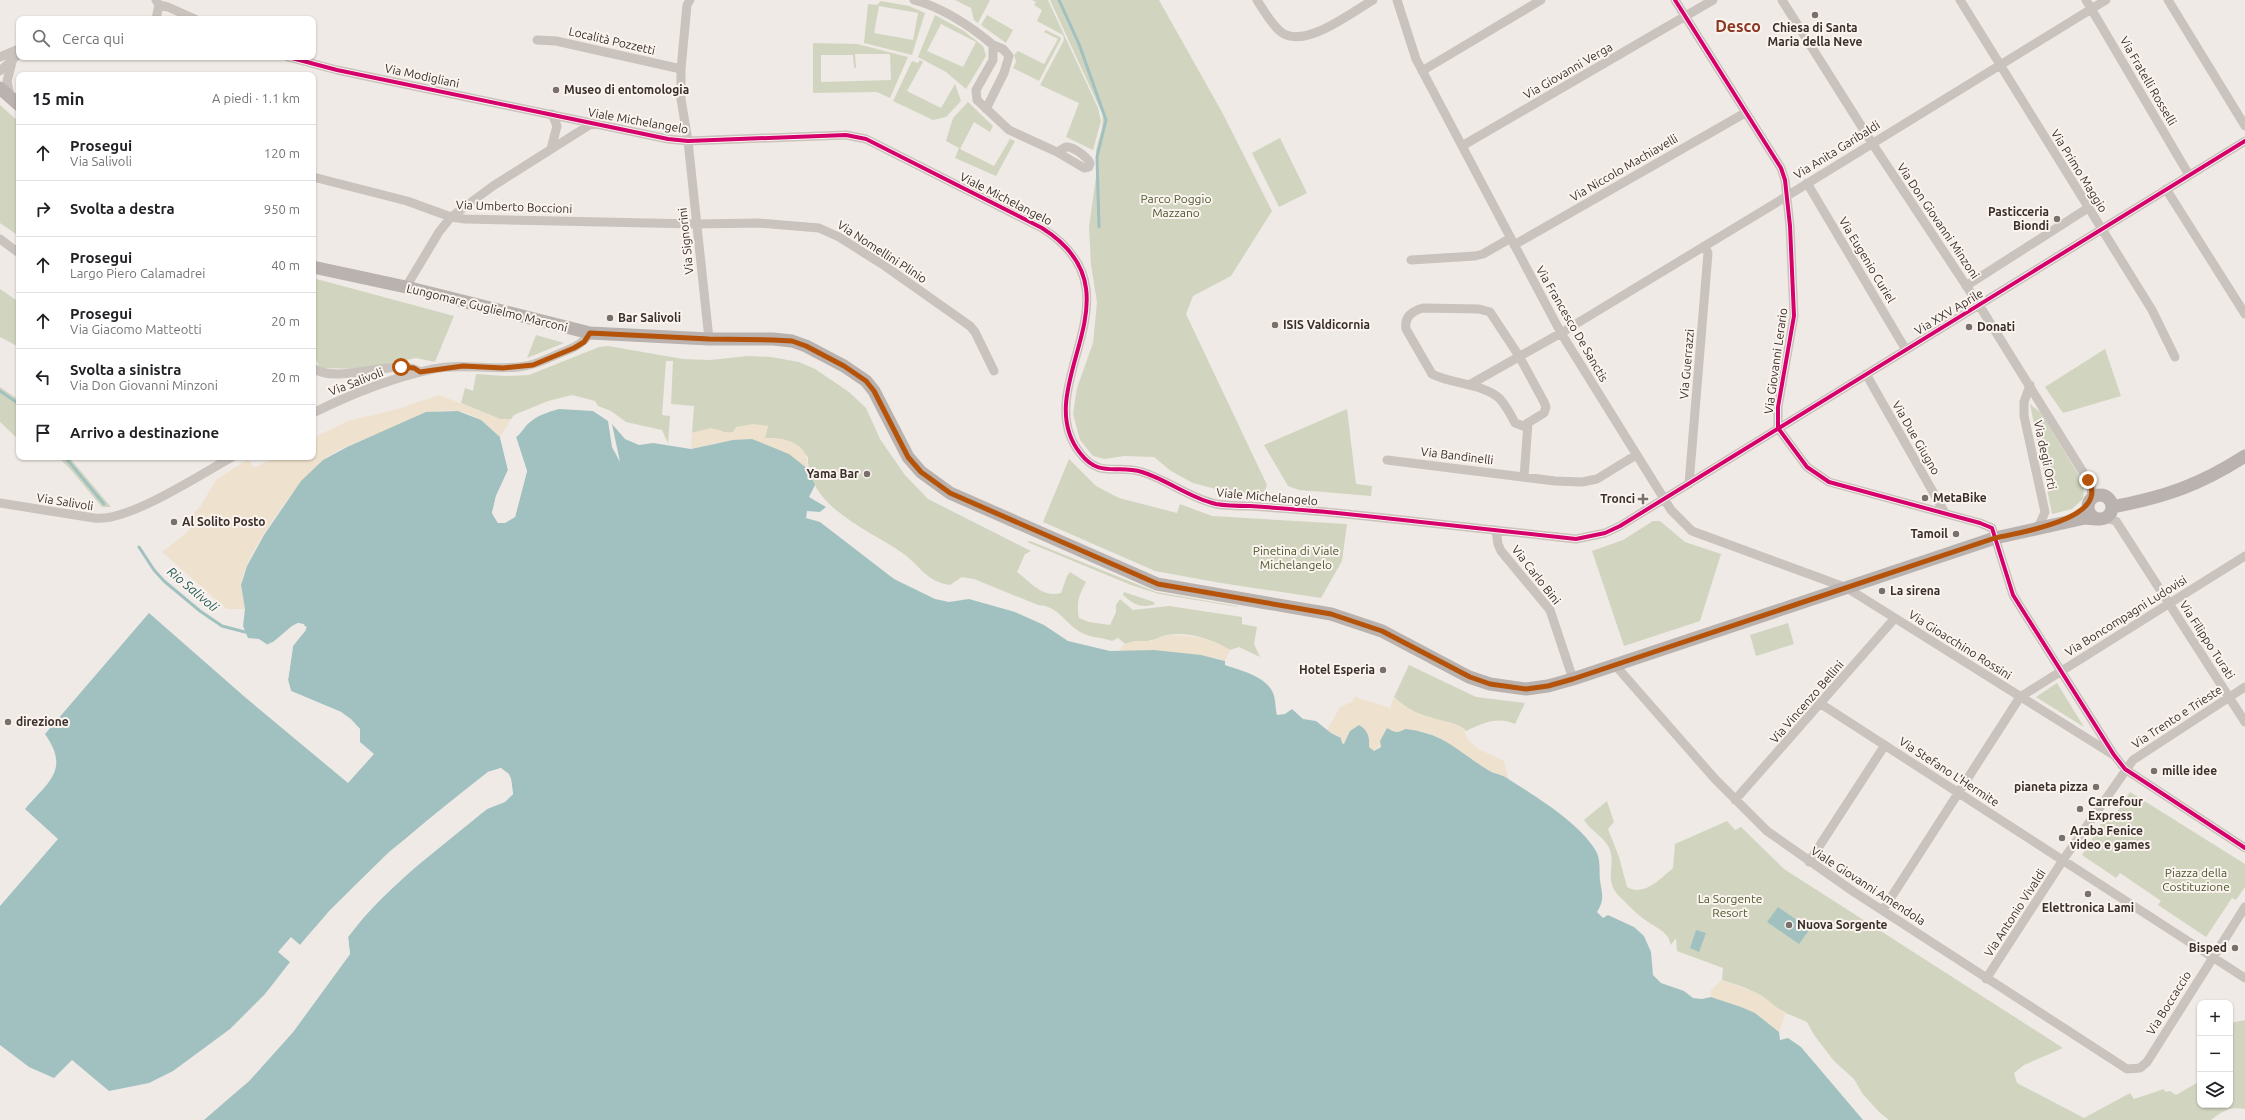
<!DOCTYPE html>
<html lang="it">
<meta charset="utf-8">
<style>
:root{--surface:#fff;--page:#f2f2f2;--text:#202124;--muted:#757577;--line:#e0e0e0}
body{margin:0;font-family:Ubuntu,sans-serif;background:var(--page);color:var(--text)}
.controls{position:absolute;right:12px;bottom:12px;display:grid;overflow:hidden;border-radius:8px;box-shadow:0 1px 3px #0004}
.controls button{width:36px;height:36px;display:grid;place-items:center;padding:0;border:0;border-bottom:1px solid var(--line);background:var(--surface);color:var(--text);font:20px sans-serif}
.stop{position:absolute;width:12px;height:12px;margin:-9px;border:3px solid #b45309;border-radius:50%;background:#fff}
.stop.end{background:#b45309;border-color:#fff;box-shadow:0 1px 4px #0008}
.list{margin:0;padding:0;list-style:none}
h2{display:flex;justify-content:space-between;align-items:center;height:52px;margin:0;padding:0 16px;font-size:17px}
h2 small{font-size:13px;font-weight:400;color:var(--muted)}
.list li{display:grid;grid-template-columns:26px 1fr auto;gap:12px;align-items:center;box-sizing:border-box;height:56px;padding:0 16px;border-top:1px solid var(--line)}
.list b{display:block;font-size:15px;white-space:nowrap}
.list p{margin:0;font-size:13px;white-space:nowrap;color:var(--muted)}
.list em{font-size:13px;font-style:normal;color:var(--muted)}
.icon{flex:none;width:22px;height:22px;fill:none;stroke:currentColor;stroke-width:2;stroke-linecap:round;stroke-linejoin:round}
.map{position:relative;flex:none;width:2245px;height:1120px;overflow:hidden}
.search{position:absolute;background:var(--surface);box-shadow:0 1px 3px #0004;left:16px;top:16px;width:300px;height:44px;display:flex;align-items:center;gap:10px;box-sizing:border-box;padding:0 14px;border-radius:8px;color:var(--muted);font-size:15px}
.panel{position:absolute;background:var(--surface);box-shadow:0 1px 3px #0004;left:16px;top:72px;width:300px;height:388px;border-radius:8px}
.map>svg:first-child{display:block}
</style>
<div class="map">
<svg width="2245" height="1120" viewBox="0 0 2245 1120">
<rect width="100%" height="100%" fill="#efeae5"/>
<path fill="#d1d5bf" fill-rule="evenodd" d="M955 0H990L978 23 974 20 971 8Z
M1032 0H1048L1098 108 1101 121 1093 150 1066 137 1079 103 1040 85 1064 40 1063 35 1037 21 1042 10 1034 5 1036 2Z
M1050 0H1159L1223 114 1272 211 1231 276 1193 296 1186 314 1267 485 1265 491 1260 494 1223 491 1193 483 1171 471 1154 457 1124 456 1105 459 1093 456 1080 440 1073 414 1077 388 1093 343 1097 302 1091 265 1089 227 1096 177V150L1102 128 1103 115Z
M881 1 909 6 925 13 912 55 864 43 868 4 877 5ZM879 6 918 13 913 40 874 33Z
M935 15 964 31 983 46 986 56 966 89 946 72 918 57ZM941 24 976 42 963 67 927 51Z
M987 15 1013 30 1006 43 981 25Z
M1046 30 1060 37 1061 39 1039 81 1013 68 1016 62 1014 55 1018 51 1044 64 1058 39 1044 32Z
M813 43 857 44 908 57 890 98 877 92 813 93ZM855 54H890L891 80 821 82V55H853L854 68H856Z
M920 60 923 62 907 91 941 108 955 84 961 101 946 117 933 120 893 101 912 61 918 63Z
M968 102 993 126 990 132 974 122 960 149 994 166 1010 139 1015 141 996 176 955 158 959 148 946 141 953 118Z
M0 105 19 122V236L0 223Z
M1280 138 1307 193 1279 207 1252 153Z
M313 278 454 316 435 362 416 358 363 369 320 368 313 354Z
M0 289 19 302V347L0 337Z
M536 335 564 343 527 358Z
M608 346 683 359 710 360 748 356 771 357 799 362 815 369 849 392 866 408 880 439 905 475 928 499 1031 551 1025 554 1017 572C1031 582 1041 598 1061 593L1067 576 1070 572 1086 582C1079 595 1076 603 1079 618L1089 622 1110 625 1116 612V605L1120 599 1133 610 1169 606 1242 617V624L1257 627 1254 644 1260 657 1239 647 1230 650C1212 639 1188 631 1167 635 1162 636 1157 639 1152 640 1143 643 1135 640 1125 644L1118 638 1112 641C1102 637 1091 638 1082 633 1065 624 1059 606 1038 605L974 579 962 577 950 585C926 582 919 564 901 552 867 529 807 506 808 457 792 441 786 438 764 438L768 426 736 430C727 437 720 428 711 429 705 429 699 432 692 433L694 406 671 404 673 361H666L662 415 670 416 668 443 662 430 626 422 611 411 598 406 595 401 572 395 548 401 514 415 511 419H500L461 403 465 388 473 391 476 374 505 376 529 375 599 347Z
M2105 349 2121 396 2063 413 2045 387Z
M0 387 19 400V440L0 422Z
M2030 404 2041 413 2084 484 2083 499 2072 509 2052 514Z
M1347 409 1356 484 1372 486 1371 496 1299 490 1288 486 1264 445Z
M58 457H69L111 507H102L71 470Z
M1069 459 1096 486 1119 498 1177 513 1180 504 1212 516 1347 524 1342 561 1321 598 1221 583 1155 571 1043 522Z
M1653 521H1660L1685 542 1721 554 1700 621 1624 646 1592 551 1623 540Z
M1030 541 1156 592 1237 606 1238 607 1159 594 1131 585 1027 542Z
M1124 592 1154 602 1155 604C1141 609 1133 604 1123 595Z
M1788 623 1794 644 1756 656 1750 635Z
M1409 665 1476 697 1525 703 1515 724C1497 716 1483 723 1466 731 1456 720 1438 722 1425 717 1414 712 1402 705 1394 697Z
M2057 683 2084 727 2036 697Z
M2130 792 2245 864V887L2236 900 2232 898 2206 937 2158 905 2161 901 2120 873 2116 878 2082 855 2106 816 2112 820Z
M1607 801 1614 822 1608 829 1619 857 1627 887C1644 897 1660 879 1673 868L1675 844 1727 821 1735 830 1741 827 1784 869 2063 1048 2024 1065 2014 1073 2017 1083 2084 1118 2130 1093 2134 1099 2164 1089 2165 1092 2170 1091 2176 1095 2200 1081V1105H2230V1023L2245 1020V1109C2230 1106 2222 1111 2211 1120H1889L1879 1112 1862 1093 1854 1079 1834 1061 1814 1035 1807 1022 1781 1011 1762 996 1746 988 1722 980 1723 968 1677 951 1676 938 1671 945C1670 943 1669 939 1668 937 1663 930 1654 926 1648 922 1639 916 1630 907 1622 899 1602 881 1616 869 1610 850 1606 838 1591 831 1584 820Z"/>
<path fill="#eee1cd" d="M439 395 500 419H511L500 437C488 426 475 413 457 411 430 408 412 420 388 430 367 439 340 446 322 461 298 481 244 554 241 585 241 592 244 601 245 609H227L162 552 190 530 188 519 200 507 216 480 248 459 254 468 275 457H313V438L348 421 398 409Z
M753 424 768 426 765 438C787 438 808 442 808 469L789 454 769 446 716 443 691 449 692 433 711 428 725 433 733 432 736 427Z
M1168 635C1190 635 1210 638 1230 650L1225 661 1217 658 1154 650 1119 652 1122 646 1134 641H1151Z
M1355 697 1390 708 1394 697C1411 717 1440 717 1463 728L1468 740 1480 750 1504 761 1508 778 1487 770 1438 737 1421 731 1394 732 1374 751 1369 747 1370 741 1342 743 1341 738 1327 730 1340 707 1352 702Z
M1722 980C1735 986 1748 988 1760 995 1769 1000 1777 1010 1786 1012L1779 1032 1755 1013 1711 997V990Z"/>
<path fill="#a1c1c1" d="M559 409 593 411 608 421 612 447 620 462 612 424 625 439 639 445 653 443 691 449 733 440 752 439 789 454 808 469 815 485 809 497 826 507 820 512 807 511 806 518 820 522 894 579 935 599 949 602 969 599 1015 612 1044 625 1068 641 1110 651 1154 650 1201 655 1225 661V665C1240 670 1267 677 1273 693 1276 700 1275 708 1277 715L1285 714 1292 709 1303 719 1316 721 1331 733 1341 738 1342 743 1344 744 1350 731 1359 725C1368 730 1370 738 1369 747L1374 751 1381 747 1380 741 1387 728C1393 732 1398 734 1405 729 1444 733 1457 751 1488 770 1494 774 1501 774 1507 778 1534 796 1579 822 1596 851 1601 860 1599 871 1600 880 1602 895 1605 899 1597 912L1603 918 1608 915 1634 927 1644 936 1651 952 1653 975 1661 983 1684 991 1693 998 1702 999 1711 997 1741 1007 1755 1013 1779 1032 1780 1040 1788 1038 1801 1047 1863 1120H204L249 1081 293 1032 350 954 348 937C386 887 436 850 484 811 493 804 504 803 513 794L511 779 501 768 488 772C419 825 357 878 300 945L291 937 278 952 290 962 265 994 230 1029 173 1071 149 1083 109 1091 72 1060 54 1078 29 1067 0 1045V906L58 839 25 809C49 781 70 770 45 734L149 613 246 698 348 783 374 754 360 742V729L341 712 291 691 288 680 293 646 307 627 298 623C287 628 280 640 268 645L259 639 248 638 243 626 245 609 241 585 247 566 264 535 301 481 323 460 347 447 426 412 458 411 481 420 500 437 508 470 496 496 492 513 498 523 515 517 527 471 516 437C522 433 524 427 529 423 538 415 548 412 559 409Z
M1778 907 1810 929 1799 944 1767 922Z
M1696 930 1706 933 1699 952 1690 948Z"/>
<path fill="#efeae5" d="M500 437H502L510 471 498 497 494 513 499 521 514 515 516 511 525 471 514 437H516L527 471 515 517 505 523H498L492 513 496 496 508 470Z
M298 623 304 624 306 630 293 646 288 680 291 691 341 712 351 719 360 729V742L358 741V730L350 720 340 714 289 692 286 679 291 646 305 628 299 625 293 627 274 644 265 645 273 642 292 626Z
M501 768 509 774 511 779 513 794 505 802 487 809 412 870 370 909 348 937 350 954 293 1032 249 1081 202 1120 247 1080 291 1031 348 954 346 936 368 908 411 868 486 807 504 800 511 794 507 775 501 770 489 774 443 809 390 853 331 911 301 946 300 945 330 910 389 852 488 772Z"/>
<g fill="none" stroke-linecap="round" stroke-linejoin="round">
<path stroke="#a1c1c1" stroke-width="3" d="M1059 0 1079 44 1106 120 1097 157 1099 227
M0 391 19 404
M65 457 104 504
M139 547 154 570 164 581 200 611 222 626 245 632"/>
<path stroke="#c9c2bd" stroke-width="9" d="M156 0 159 5 168 7 195 19
M690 0 687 5 681 69V99L688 141 709 339
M914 0C944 8 969 25 993 45V60L976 90 977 100 1009 130 1057 152 1084 168 1089 167 1090 163C1087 157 1073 146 1066 147 1063 148 1060 151 1057 152
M1257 0C1264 11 1271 24 1281 32 1304 50 1352 12 1373 0
M1397 0 1416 59 1561 333 1671 510 1692 531 1847 588 2112 754
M1675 0 1781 168 1785 180 1790 226 1794 316 1778 407V428L1807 467 1829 482 1980 523 1992 528 2013 595 2114 755 2125 769 2245 848
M1782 0 1872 143 1979 305 2091 485 2092 498
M1960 0 2152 310 2175 357
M2086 0 2189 175
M2168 0 2245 126
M156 19 159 5
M537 40 556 41 681 69
M0 57 19 49
M288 57 337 70 668 139 688 141 846 135 866 139 1042 228C1147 294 1027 385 1080 453 1100 479 1117 464 1142 472 1168 480 1189 498 1216 504 1227 506 1239 506 1250 506 1279 508 1308 510 1337 513 1417 521 1497 531 1576 539L1605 533 1620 526 2245 141
M0 71 19 54
M1422 71 1541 0
M10 96 7 81 12 62
M986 109 1004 73 1009 56 1003 49 993 45
M1462 146 1713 0
M551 149 557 126 552 114
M313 177 407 201 451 217 465 219 696 224 758 223 819 228 839 237 885 266 970 326 975 332 994 371
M1807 183 1906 350
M2166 189 2245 314
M0 239 19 253
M1514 245 1745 113
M1411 260 1475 256 1483 254 1511 238
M1966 286 2088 208
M406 287 439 232 451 217 493 186 591 124
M1423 308 1479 309 1490 312 1519 356 1544 402 1546 407 1544 413 1523 426 1515 423C1511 415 1506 406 1500 399 1485 384 1451 384 1432 374L1406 329C1404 317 1412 311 1423 308Z
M313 368C338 386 397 356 420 372
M1866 374 1945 513
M1469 385 1561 333 1779 201 2106 0
M2030 385 2024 402V416L2045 512 2038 528
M313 413C351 394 391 378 433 369 461 363 489 370 518 367 532 366 545 360 558 354 571 349 582 345 590 333
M1387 460 1555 481 1582 482 1597 479 1636 455
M1524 477 1528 423
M1689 484 1708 253 1704 246
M0 503 94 518C127 523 201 474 232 457
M2105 518 2116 521 2245 722
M1496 530 1498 544 1501 551 1550 610 1573 679
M1615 665 1715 779 1767 831 1854 892 2127 1069 2140 1068 2147 1062 2245 907
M1821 704 2245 978
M1735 800 1895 618
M1809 862 1885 745
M1883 910 2020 697 2245 556
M1986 979 2063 860 2133 760 2245 687"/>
<path stroke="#b9b2ae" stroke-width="13" d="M0 88 19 105
M313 267 406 287 590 333 709 339H773L792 341 806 346 844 366 866 381 874 391 908 457 921 472 950 493 1157 584 1331 614 1382 631 1469 677 1490 684 1526 689 1548 686 1573 679 1995 538 2085 518 2096 519
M2088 507a12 12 0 1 1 24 0a12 12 0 1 1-24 0Z
M2112 507C2165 497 2200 485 2245 456"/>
<g stroke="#fbf4ee" stroke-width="6">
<path id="cycleway" d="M1675 0 1781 168 1785 180 1790 226 1794 316 1778 407V428L1807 467 1829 482 1980 523 1992 528 2013 595 2114 755 2125 769 2245 848
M288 57 337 70 668 139 688 141 846 135 866 139 1042 228C1147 294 1027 385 1080 453 1100 479 1117 464 1142 472 1168 480 1189 498 1216 504 1227 506 1239 506 1250 506 1279 508 1308 510 1337 513 1417 521 1497 531 1576 539L1605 533 1620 526 2245 141"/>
</g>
<use href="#cycleway" stroke="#d6006c" stroke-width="4"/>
</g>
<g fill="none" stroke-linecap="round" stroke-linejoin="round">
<path stroke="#b45309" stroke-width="5" d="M401 367 414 368 420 372 463 366 503 368 533 365 574 348 584 342 590 333 709 339 773 340 792 341 806 346 844 366 866 381 874 391 908 457 921 472 950 493 1158 584 1331 614 1382 631 1470 677 1490 684 1526 689 1548 686 1573 679 1995 538C2017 533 2112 519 2088 480"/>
</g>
<g fill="#79706c" stroke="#fbf4ee" stroke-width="1.5">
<circle cx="1815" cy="15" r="4"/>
<circle cx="556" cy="90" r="4"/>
<circle cx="2057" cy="219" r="4"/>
<circle cx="610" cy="318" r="4"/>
<circle cx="1275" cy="325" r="4"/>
<circle cx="1969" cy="327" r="4"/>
<circle cx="867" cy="474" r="4"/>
<circle cx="1925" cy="498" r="4"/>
<path d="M1641 493h4v4h4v4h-4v4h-4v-4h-4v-4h4z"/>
<circle cx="174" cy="522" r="4"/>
<circle cx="1956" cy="534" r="4"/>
<circle cx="1882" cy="591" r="4"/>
<circle cx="1383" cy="670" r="4"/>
<circle cx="8" cy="722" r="4"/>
<circle cx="2154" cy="771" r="4"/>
<circle cx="2096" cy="787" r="4"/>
<circle cx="2080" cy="809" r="4"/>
<circle cx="2062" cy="838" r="4"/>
<circle cx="2088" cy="894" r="4"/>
<circle cx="1789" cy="925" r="4"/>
<circle cx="2235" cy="948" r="4"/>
</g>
<g text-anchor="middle" stroke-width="4" stroke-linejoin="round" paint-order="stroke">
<g font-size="12" font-weight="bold" fill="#3a2f2b" stroke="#fbf4ee" text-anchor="start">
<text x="1815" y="32" text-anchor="middle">Chiesa di Santa<tspan x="1815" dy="14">Maria della Neve</tspan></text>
<text x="564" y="94">Museo di entomologia</text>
<text x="2049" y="216" text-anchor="end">Pasticceria<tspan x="2049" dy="14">Biondi</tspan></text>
<text x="618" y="322">Bar Salivoli</text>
<text x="1283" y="329">ISIS Valdicornia</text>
<text x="1977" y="331">Donati</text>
<text x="859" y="478" text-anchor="end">Yama Bar</text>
<text x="1933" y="502">MetaBike</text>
<text x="1635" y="503" text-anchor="end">Tronci</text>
<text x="182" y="526">Al Solito Posto</text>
<text x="1948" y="538" text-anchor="end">Tamoil</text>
<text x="1890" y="595">La sirena</text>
<text x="1375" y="674" text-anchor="end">Hotel Esperia</text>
<text x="16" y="726">direzione</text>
<text x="2162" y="775">mille idee</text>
<text x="2088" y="791" text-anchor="end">pianeta pizza</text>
<text x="2088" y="806">Carrefour<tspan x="2088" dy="14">Express</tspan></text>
<text x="2070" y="835">Araba Fenice<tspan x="2070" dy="14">video e games</tspan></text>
<text x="2088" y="912" text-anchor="middle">Elettronica Lami</text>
<text x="1797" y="929">Nuova Sorgente</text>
<text x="2227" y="952" text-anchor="end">Bisped</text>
</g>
<g font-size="12" fill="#3a2f2b" stroke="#fbf4ee">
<text transform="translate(612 41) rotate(13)" y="4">Località Pozzetti</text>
<text transform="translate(1568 71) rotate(-30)" y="4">Via Giovanni Verga</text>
<text transform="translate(422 76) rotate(12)" y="4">Via Modigliani</text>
<text transform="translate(2148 81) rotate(60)" y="4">Via Fratelli Rosselli</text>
<text transform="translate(638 121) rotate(10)" y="4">Viale Michelangelo</text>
<text transform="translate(1837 150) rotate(-32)" y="4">Via Anita Garibaldi</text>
<text transform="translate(1624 168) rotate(-30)" y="4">Via Niccolo Machiavelli</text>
<text transform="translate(2079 171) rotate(58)" y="4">Via Primo Maggio</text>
<text transform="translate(1006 199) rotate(27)" y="4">Viale Michelangelo</text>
<text transform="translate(514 207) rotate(2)" y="4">Via Umberto Boccioni</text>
<text transform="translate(1938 221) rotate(56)" y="4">Via Don Giovanni Minzoni</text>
<text transform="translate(686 241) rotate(-96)" y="4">Via Signorini</text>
<text transform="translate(882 252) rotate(33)" y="4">Via Nomellini Plinio</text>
<text transform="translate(1867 260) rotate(59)" y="4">Via Eugenio Curiel</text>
<text transform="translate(487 308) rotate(14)" y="4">Lungomare Guglielmo Marconi</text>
<text transform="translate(1949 312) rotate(-31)" y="4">Via XXV Aprile</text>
<text transform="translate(1572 324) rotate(60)" y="4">Via Francesco De Sanctis</text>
<text transform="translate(1776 361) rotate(-82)" y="4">Via Giovanni Lerario</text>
<text transform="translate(1687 364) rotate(-85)" y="4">Via Guerrazzi</text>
<text transform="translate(356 382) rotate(-21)" y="4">Via Salivoli</text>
<text transform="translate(1916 438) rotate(60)" y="4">Via Due Giugno</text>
<text transform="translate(2045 455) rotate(78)" y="4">Via degli Orti</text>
<text transform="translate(1457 456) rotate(7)" y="4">Via Bandinelli</text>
<text transform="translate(1267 497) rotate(5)" y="4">Viale Michelangelo</text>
<text transform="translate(65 502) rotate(9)" y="4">Via Salivoli</text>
<text transform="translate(1536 575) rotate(52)" y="4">Via Carlo Bini</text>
<text transform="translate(2126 616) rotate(-32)" y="4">Via Boncompagni Ludovisi</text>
<text transform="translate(2207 640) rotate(57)" y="4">Via Filippo Turati</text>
<text transform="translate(1960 645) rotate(32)" y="4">Via Gioacchino Rossini</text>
<text transform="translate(1807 702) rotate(-49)" y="4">Via Vincenzo Bellini</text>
<text transform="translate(2177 717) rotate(-33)" y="4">Via Trento e Trieste</text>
<text transform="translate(1949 772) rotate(33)" y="4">Via Stefano L'Hermite</text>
<text transform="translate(1868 886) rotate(33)" y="4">Viale Giovanni Amendola</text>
<text transform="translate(2015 913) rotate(-57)" y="4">Via Antonio Vivaldi</text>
<text transform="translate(2169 1003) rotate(-58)" y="4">Via Boccaccio</text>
</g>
<g font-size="12" fill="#4b592f" stroke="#fbf4ee">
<text x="1176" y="203">Parco Poggio<tspan x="1176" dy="14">Mazzano</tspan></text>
<text x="1296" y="555">Pinetina di Viale<tspan x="1296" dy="14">Michelangelo</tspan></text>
<text x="2196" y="877">Piazza della<tspan x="2196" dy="14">Costituzione</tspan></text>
<text x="1730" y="903">La Sorgente<tspan x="1730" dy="14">Resort</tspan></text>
</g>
<g font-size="13" font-style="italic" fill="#205a5c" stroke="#fbf4ee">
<text transform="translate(193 589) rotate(40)" y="5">Rio Salivoli</text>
</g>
<g font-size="16" font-weight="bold" fill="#8a3924" stroke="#fbf4ee">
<text x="1738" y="32">Desco</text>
</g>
</g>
</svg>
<div class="controls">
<button>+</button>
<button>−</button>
<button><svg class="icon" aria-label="layers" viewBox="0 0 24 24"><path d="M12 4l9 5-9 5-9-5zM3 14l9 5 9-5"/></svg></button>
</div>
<div class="stop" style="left:401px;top:367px"></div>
<div class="stop end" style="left:2088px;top:480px"></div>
<div class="search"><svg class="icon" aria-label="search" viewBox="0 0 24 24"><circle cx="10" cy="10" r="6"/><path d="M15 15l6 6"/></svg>Cerca qui</div>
<section class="panel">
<h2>15 min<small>A piedi · 1.1 km</small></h2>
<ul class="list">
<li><svg class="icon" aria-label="ahead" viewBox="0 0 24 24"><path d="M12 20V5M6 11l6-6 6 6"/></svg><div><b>Prosegui</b><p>Via Salivoli</p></div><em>120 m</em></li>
<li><svg class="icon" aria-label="right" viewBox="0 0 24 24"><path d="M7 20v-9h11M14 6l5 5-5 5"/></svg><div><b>Svolta a destra</b></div><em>950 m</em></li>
<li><svg class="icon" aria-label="ahead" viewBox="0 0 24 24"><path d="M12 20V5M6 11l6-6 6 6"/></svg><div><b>Prosegui</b><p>Largo Piero Calamadrei</p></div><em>40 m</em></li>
<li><svg class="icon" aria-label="ahead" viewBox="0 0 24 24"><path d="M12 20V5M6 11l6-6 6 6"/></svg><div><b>Prosegui</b><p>Via Giacomo Matteotti</p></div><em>20 m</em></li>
<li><svg class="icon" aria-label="left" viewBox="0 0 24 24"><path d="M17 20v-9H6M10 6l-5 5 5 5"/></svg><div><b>Svolta a sinistra</b><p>Via Don Giovanni Minzoni</p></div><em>20 m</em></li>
<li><svg class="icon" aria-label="arrive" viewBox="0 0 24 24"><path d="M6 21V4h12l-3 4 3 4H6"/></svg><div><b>Arrivo a destinazione</b></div></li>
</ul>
</section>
</div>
